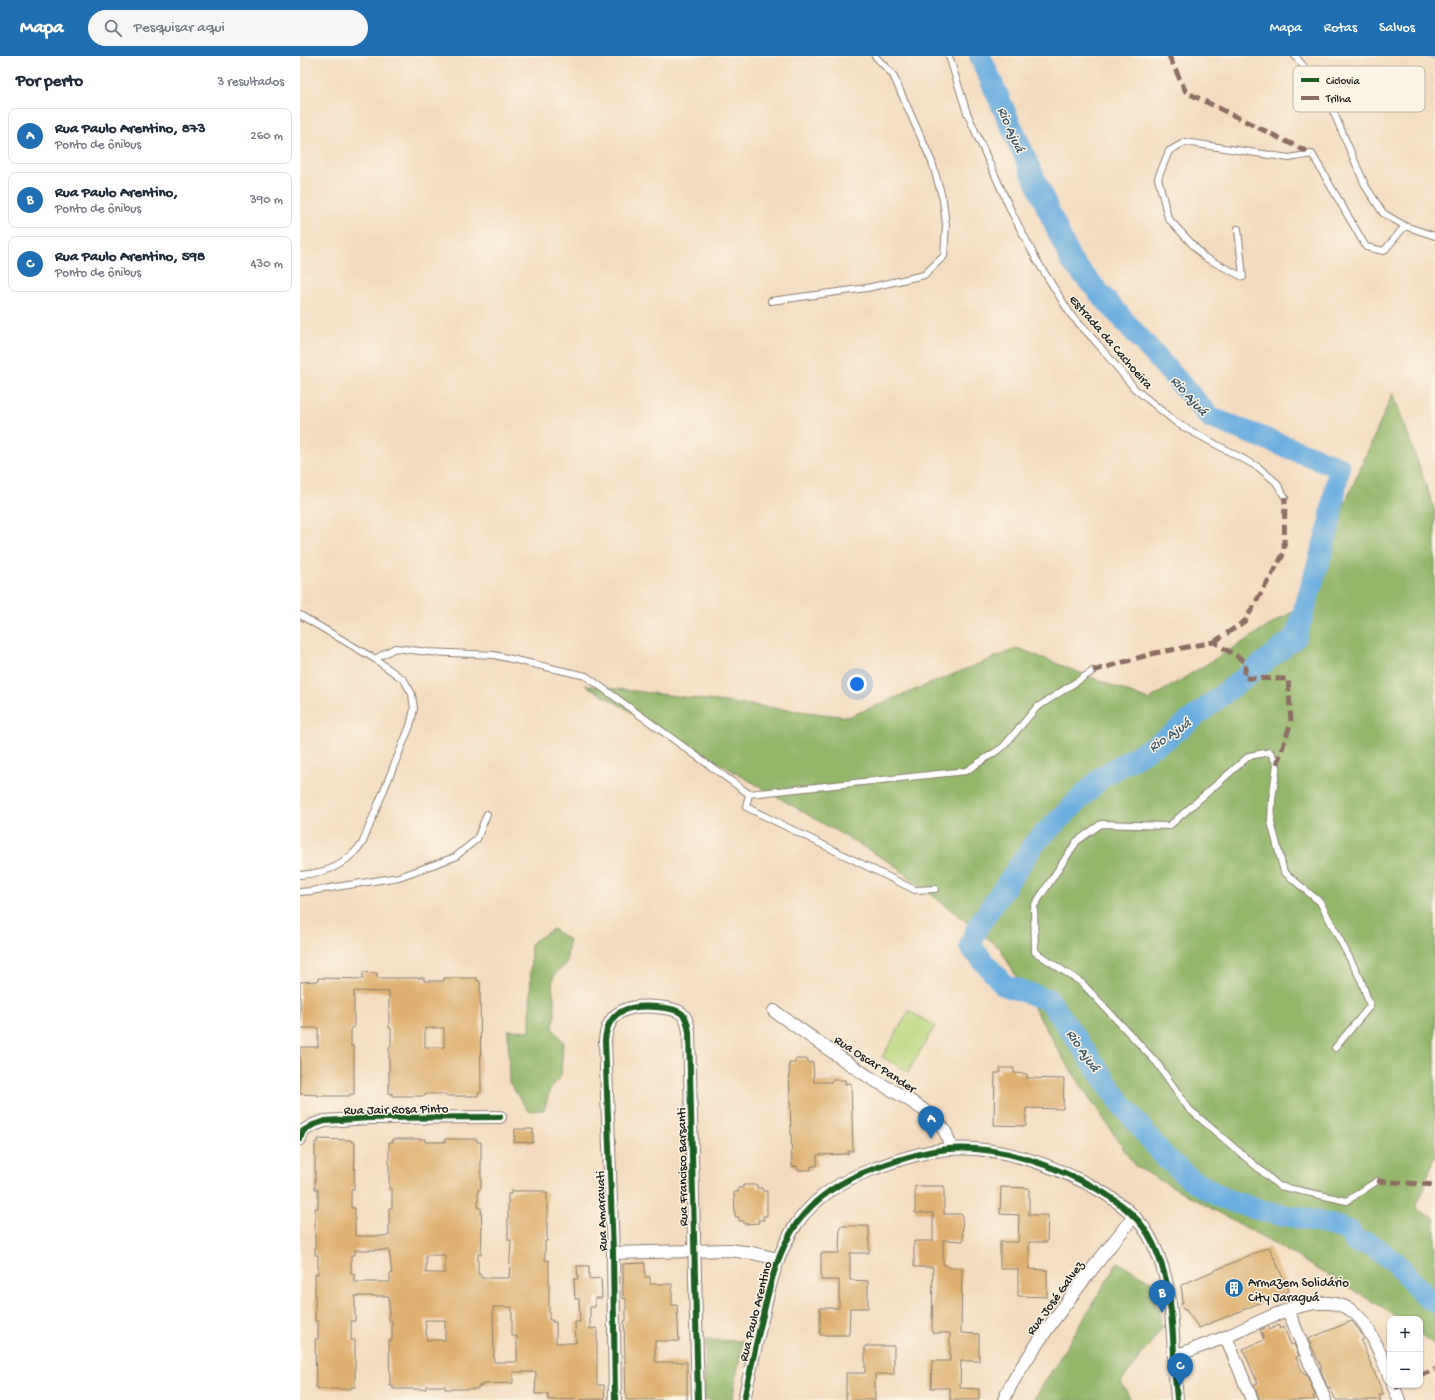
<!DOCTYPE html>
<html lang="pt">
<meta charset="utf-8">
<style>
:root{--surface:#fff;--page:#f6f6f7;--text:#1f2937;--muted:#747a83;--line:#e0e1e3;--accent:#1f6fb2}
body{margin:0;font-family:"Gochi Hand",sans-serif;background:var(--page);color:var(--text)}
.controls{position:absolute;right:12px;bottom:12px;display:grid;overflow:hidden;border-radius:8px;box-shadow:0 1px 3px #0004}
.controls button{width:36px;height:36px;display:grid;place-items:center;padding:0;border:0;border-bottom:1px solid var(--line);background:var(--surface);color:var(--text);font:20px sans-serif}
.you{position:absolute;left:557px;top:628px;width:14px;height:14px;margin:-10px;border:3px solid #fff;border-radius:50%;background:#1a73e8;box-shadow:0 0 0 6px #1a73e833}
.badge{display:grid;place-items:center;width:26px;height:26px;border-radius:50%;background:var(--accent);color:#fff;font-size:13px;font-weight:700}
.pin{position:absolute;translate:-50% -33px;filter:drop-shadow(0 1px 2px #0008)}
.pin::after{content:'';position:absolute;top:21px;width:14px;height:12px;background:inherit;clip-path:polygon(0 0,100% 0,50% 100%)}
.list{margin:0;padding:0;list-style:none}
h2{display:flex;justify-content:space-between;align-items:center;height:52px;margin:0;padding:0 16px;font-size:17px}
h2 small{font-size:13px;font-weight:400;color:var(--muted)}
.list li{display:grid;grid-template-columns:26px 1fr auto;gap:12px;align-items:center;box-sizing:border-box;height:56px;margin:0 8px 8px;padding:0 8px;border:1px solid var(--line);border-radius:8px}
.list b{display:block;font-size:15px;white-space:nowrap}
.list p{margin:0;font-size:13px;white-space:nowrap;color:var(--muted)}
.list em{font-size:13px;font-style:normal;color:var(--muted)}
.icon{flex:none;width:22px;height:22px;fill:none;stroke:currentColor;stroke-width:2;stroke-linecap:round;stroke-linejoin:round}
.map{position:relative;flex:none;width:1135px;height:1344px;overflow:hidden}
header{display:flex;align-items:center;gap:24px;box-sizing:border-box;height:56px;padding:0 20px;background:var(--accent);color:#fff}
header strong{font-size:19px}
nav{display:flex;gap:22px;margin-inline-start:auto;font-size:14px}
.search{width:280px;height:36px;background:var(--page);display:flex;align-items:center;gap:10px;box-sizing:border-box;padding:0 14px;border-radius:22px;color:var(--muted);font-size:15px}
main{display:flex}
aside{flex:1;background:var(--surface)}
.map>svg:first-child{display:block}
</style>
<header>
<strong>Mapa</strong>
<div class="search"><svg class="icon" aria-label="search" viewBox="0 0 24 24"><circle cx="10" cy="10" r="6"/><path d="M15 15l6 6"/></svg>Pesquisar aqui</div>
<nav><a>Mapa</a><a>Rotas</a><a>Salvos</a></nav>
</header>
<main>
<aside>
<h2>Por perto<small>3 resultados</small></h2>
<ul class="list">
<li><span class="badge">A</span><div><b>Rua Paulo Arentino, 873</b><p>Ponto de ônibus</p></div><em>260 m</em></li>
<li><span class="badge">B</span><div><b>Rua Paulo Arentino,</b><p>Ponto de ônibus</p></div><em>390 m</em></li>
<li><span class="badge">C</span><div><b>Rua Paulo Arentino, 598</b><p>Ponto de ônibus</p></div><em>430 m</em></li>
</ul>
</aside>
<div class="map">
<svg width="1135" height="1344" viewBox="0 0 1135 1344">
<rect width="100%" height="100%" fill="#fcf5e5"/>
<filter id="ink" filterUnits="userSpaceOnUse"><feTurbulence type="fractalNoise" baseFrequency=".025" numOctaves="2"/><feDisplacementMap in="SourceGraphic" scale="8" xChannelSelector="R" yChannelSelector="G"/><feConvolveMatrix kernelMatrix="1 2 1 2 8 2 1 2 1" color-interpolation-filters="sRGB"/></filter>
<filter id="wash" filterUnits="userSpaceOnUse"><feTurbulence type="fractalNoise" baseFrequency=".012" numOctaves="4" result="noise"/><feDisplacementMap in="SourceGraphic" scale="16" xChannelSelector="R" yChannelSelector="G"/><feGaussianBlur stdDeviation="0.9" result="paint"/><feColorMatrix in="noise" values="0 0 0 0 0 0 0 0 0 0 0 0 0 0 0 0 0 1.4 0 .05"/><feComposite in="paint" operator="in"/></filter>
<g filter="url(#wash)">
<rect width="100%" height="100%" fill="#f4dbbf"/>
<path fill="#b8d57b" stroke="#6a784c" d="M609 955 635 970 608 1016 582 1001Z"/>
<path fill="#92b66b" stroke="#576944" d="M1093 337 1135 455V1099L1116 1153 1135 1163V1289L1120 1278V1263H1099L1082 1251 972 1186 835 1110 761 999 700 892 591 807 285 629 548 661 718 592 848 644 1000 551Z
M253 873 269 884 266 909C245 922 254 932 255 953 256 959 254 966 253 972L263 986 261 1019 250 1034 244 1054 228 1055 209 1026 208 974 230 975 231 887Z
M818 1206 851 1225 862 1272 821 1326 831 1344H734Z
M406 1284 443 1285 432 1344H404Z"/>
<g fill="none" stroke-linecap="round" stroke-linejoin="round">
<path stroke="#6aaddf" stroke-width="3.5" d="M1127 0 1135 1"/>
<path stroke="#6aaddf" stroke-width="22" d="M680 0 771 205 911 362 1039 411 1029 471 996 581 870 680 802 721 734 788 678 870 670 890 704 929 749 944 824 1051 864 1100 889 1122 924 1143 967 1156 1006 1163 1038 1171 1050 1176 1055 1186 1070 1188 1095 1206 1127 1242 1135 1246"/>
</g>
<g id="blocks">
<path fill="#deb072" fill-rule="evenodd" d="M63 916 77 917V922H124V925H144V922H177V925H180L181 1037H178V1040H145V1038H125V1040H92V1037L89 1038V991H91V972H89V936L54 935V972H51V991H54V1038H50V1040H18V1039L0 1038V991H18V972H0V926L18 925V922L63 923ZM125 972H144V991H125Z
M495 1003H508V1007L513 1006 514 1026H532V1024H545V1028L551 1027 553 1095H548V1098L517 1099V1110H511V1114H497V1110L492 1111 489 1007H495Z
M700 1012H714V1017L727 1018V1022L764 1023 763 1053 726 1052V1070L694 1069 695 1017H700Z
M215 1073H233V1087L214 1086Z
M18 1083 51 1084V1086H55L54 1133H51V1152H55V1180H89V1152H92V1133H89V1086H93V1083H125V1086H145V1083H177V1086H181V1133H178V1152H181L182 1172 181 1198H178V1218H181V1222H209L211 1184H208V1138H211V1135H244V1137H247V1185H245V1204H249V1264H253L252 1266H256V1287H276L275 1266H280L279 1243H275L274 1223H278L277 1210H289V1223L301 1222 302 1242H295V1251H290V1273L297 1272V1329H304L305 1343 248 1344V1338H235L236 1316H213V1327L182 1328V1330H178V1333H145V1330H126V1333H93V1330H90L89 1284H92V1265H89V1240H55V1265H51V1284H55V1331H51V1333H18V1331H16L15 1283H18V1265H15V1218H18V1199H15V1152H18V1133H15V1086H18ZM55 1194H89L92 1218H90V1226H54V1218H51V1199H55ZM126 1199H145V1217H126ZM193 1251H212V1280H217V1306H194ZM125 1264H145V1284H127Z
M443 1129H457V1132H462L463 1135H467V1160H463L464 1164H458L459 1167 444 1168V1165H439V1161H435L434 1136H438V1132H443Z
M615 1130H644V1158H662L663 1185 643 1184V1208L650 1212H662L661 1277 679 1278V1305H661L660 1332 679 1333V1344H650V1332H631L632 1305H650V1277H632L633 1211H614V1185H633V1157H615Z
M701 1131 729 1132V1159H748L747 1186H729V1213L747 1214V1241L718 1240V1213H700V1186H718L719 1159 700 1158Z
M540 1170H569V1197H550V1224L568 1225V1252H550L549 1279H520V1252H539V1224H521V1197H539Z
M969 1191 989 1235 899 1272 886 1254H884L881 1247 883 1246 881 1229Z
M345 1207V1221H350V1228H372V1249H377L379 1285H355V1306H387V1344H326L324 1265H326V1242L323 1243V1208Z
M1052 1265 1060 1275 1064 1283 1061 1285 1084 1339H1079L1081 1344H1036L1030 1332 1028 1333 1020 1312H1022L1008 1283Z
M979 1269 980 1273 984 1271 991 1289 994 1288 999 1300 996 1301 1004 1319 1006 1318 1015 1339 1013 1340 1015 1344H960L954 1329 958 1328 943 1293 964 1284 960 1274 968 1270 969 1274Z
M565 1290H594V1318H575V1344H546V1317H565Z"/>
</g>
</g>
<g filter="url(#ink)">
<use href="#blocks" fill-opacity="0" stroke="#887c6e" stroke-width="1"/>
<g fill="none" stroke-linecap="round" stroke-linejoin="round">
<g stroke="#887c6e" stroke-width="8">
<path id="lane" d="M649 0 667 57 712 157 736 203 771 259 796 286 835 333 878 368 958 411 976 426 985 441
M995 0 1021 31 1033 55 1066 131 1083 157 1105 170 1135 180
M938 173 943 221 904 201 868 162 858 122 869 95 885 86 989 102 1012 98 1066 191 1084 195 1105 170
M471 245 567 232 624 219 644 200 646 169 643 144 632 106 593 19 575 0
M0 559 75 603 104 624 112 638 114 653 110 670 62 788C42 811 30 816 0 819
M75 603 95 592 128 596 194 599 286 620 449 738 666 715 703 691 736 652 793 615
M449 738 446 751 615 834 635 833
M0 836 11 835 99 821 155 801 177 783 187 758
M1035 992 1070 950 1061 924 1020 846 984 816 971 766 972 744 977 708 970 696 949 700 869 770 801 768 777 785 734 850 735 896 782 927 857 1007 889 1053 979 1130 1047 1145 1077 1125"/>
</g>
<g stroke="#887c6e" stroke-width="14">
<path id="street" d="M474 955C506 977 537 1000 569 1021 589 1033 623 1050 638 1066 646 1075 649 1082 650 1093
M0 1083 3 1075 13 1069 25 1065 70 1062 200 1061
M313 1197 429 1194 452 1197 478 1203
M988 1254 1025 1344
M926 1281 952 1344
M874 1300C892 1294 910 1287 928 1280 961 1266 1022 1228 1056 1258 1071 1272 1082 1302 1090 1322
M1093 1329 1099 1344
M315 1344 313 1197 305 984C308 953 330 949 357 951 364 952 374 952 381 957 387 961 388 970 389 976L398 1344
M444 1344C450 1316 456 1287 463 1259 470 1227 478 1195 497 1167 517 1139 544 1123 576 1112 600 1103 624 1095 649 1093 695 1090 744 1106 784 1126 808 1138 834 1155 848 1178 870 1216 872 1256 874 1299 874 1314 876 1329 877 1344
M704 1344C711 1325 724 1308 735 1291 765 1246 800 1203 834 1160"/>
</g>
<use href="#lane" stroke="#fff" stroke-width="6"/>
<use href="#street" stroke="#fff" stroke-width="12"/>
<path stroke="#8d6e63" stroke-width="5" stroke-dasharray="10 5" stroke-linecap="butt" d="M869 0 886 36 1012 98
M914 586 945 565 984 497 985 441
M793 615 855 597 914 586 946 606 944 622 988 623 991 666 977 708
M1077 1125 1135 1129
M1120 1320 1135 1313
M1095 1332 1102 1329"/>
<g stroke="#fcf5e5" stroke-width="8">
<path id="cycleway" d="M0 1083 3 1075 13 1069 25 1065 70 1062 200 1061
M315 1344 313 1197 305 984C308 953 330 949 357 951 364 952 374 952 381 957 387 961 388 970 389 976L398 1344
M444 1344C450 1316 456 1287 463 1259 470 1227 478 1195 497 1167 517 1139 544 1123 576 1112 600 1103 624 1095 649 1093 695 1090 744 1106 784 1126 808 1138 834 1155 848 1178 870 1216 872 1256 874 1299 874 1314 876 1329 877 1344"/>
</g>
<use href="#cycleway" stroke="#1b5e20" stroke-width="6"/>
</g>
</g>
<defs>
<g id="building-disc" transform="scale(1)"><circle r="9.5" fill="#1f6fb2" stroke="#fcf5e5"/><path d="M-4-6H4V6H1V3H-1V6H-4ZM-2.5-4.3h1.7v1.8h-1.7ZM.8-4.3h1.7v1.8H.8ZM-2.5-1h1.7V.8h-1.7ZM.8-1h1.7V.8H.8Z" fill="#fff"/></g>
</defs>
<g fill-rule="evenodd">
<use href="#building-disc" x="934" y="1232"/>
</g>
<g text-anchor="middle" stroke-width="3" stroke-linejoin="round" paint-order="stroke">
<g font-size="13" fill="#1c1c1c" stroke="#fcf5e5">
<text transform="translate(812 285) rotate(49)" y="5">Estrada da Cachoeira</text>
<text transform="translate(576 1007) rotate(33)" y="5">Rua Oscar Pander</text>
<text transform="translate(96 1052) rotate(-1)" y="5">Rua Jair Rosa Pinto</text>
<text transform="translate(381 1111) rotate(-91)" y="5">Rua Francisco Barsanti</text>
<text transform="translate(300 1155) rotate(-92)" y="5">Rua Amaravati</text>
<text transform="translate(754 1241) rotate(-54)" y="5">Rua José Galvez</text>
<text transform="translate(454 1255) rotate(-76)" y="5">Rua Paulo Arentino</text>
</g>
<g font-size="13" fill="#1c1c1c" stroke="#fcf5e5" text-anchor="start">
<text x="948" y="1230">Armazem Solidário<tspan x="948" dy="15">City Jaraguá</tspan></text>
</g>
<g font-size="14" font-style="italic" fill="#3b566a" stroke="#fcf5e5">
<text transform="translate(712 73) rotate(66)" y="5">Rio Ajuá</text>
<text transform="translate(890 339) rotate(48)" y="5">Rio Ajuá</text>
<text transform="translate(869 678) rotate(-35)" y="5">Rio Ajuá</text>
<text transform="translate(784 994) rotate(55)" y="5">Rio Ajuá</text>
</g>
</g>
<rect x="993" y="10" width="132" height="46" rx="6" fill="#fcf5e5" stroke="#b9b4a9" stroke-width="1"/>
<rect x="1001" y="22" width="18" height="4" fill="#1b5e20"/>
<rect x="1001" y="40" width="18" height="4" fill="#8d6e63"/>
<g font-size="11" fill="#1c1c1c">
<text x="1026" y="28">Ciclovia</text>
<text x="1026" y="46">Trilha</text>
</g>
</svg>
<div class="controls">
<button>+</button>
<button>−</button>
</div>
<div class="you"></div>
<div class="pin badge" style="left:631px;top:1083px">A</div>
<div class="pin badge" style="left:862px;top:1257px">B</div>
<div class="pin badge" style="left:880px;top:1330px">C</div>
</div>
</main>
